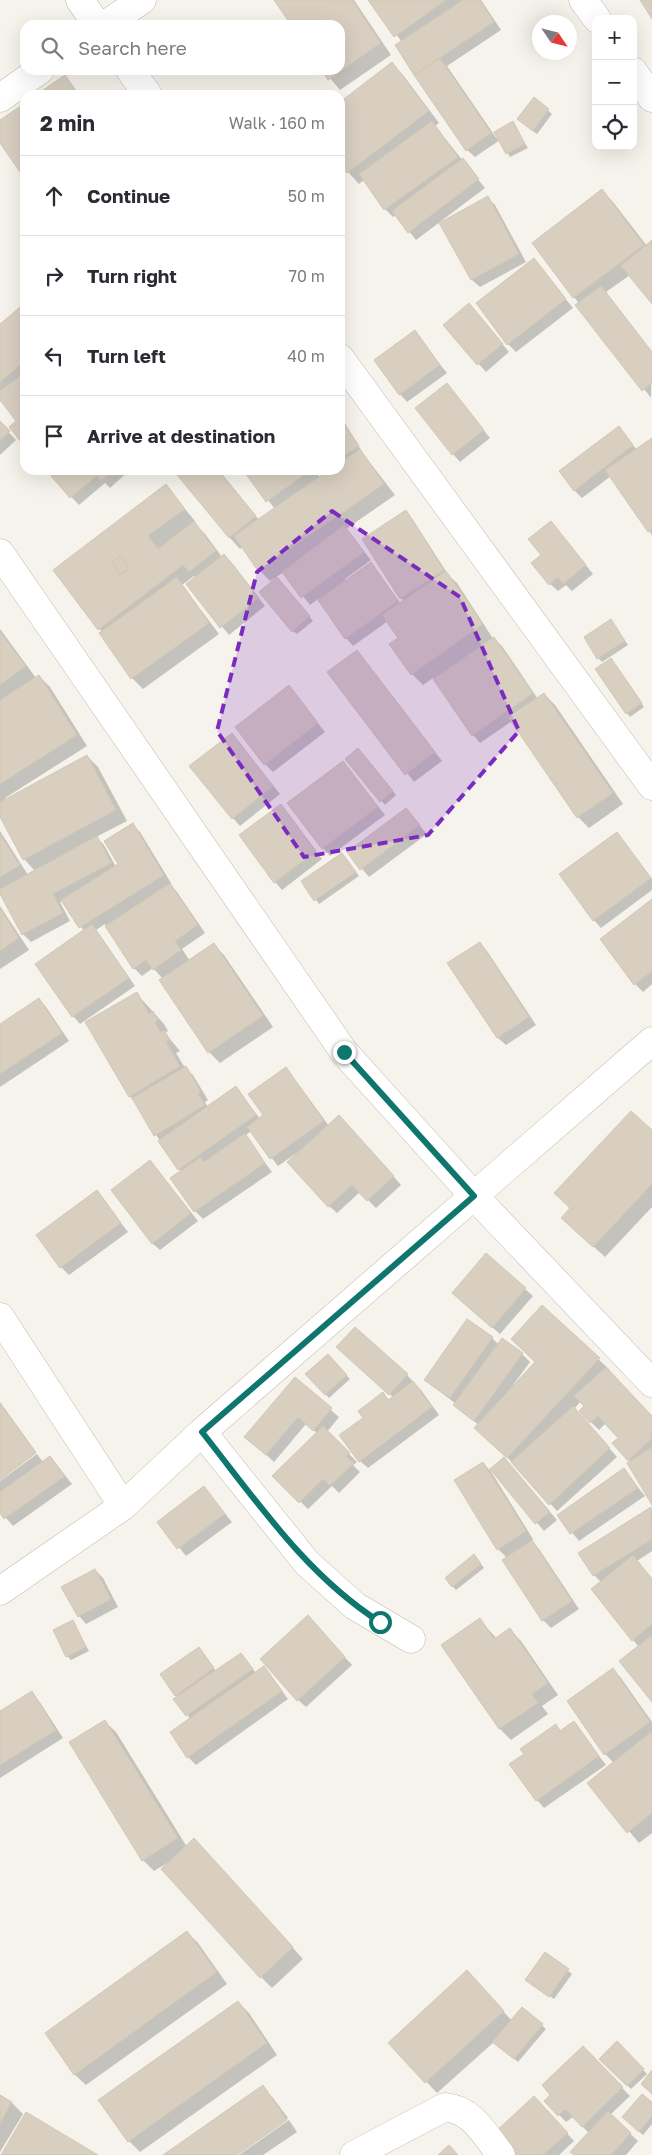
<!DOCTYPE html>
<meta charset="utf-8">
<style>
:root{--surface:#fff;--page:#f2f2f3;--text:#2b2b33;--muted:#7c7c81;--line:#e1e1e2}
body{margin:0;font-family:"Golos Text",sans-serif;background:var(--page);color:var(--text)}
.controls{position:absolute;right:15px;top:15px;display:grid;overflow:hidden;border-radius:10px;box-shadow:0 5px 20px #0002}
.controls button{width:45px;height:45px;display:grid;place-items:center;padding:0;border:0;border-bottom:1px solid var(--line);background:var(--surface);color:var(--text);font:25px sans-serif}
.compass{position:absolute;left:532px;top:15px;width:45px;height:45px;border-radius:50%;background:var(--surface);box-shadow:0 5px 20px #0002;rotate:125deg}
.stop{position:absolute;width:15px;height:15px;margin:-11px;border:4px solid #0f766e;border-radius:50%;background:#fff}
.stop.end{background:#0f766e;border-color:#fff;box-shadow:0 1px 5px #0008}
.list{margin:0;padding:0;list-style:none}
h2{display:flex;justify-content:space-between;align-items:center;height:65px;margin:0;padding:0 20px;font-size:21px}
h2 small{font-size:16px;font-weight:400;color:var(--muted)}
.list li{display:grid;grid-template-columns:32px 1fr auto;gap:15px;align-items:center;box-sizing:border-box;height:80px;padding:0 20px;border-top:1px solid var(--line)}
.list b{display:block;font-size:19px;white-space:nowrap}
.list em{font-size:16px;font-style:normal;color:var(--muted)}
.icon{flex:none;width:28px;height:28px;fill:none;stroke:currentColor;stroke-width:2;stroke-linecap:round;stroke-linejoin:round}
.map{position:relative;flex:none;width:652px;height:2155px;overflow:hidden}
.search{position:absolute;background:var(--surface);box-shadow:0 5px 20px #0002;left:20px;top:20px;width:325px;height:55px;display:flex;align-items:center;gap:12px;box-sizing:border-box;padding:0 18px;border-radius:15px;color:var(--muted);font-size:19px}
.panel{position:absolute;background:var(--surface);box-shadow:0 5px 20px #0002;left:20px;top:90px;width:325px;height:385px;border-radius:15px}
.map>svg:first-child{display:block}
</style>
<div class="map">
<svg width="652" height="2155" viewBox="0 0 652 2155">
<rect width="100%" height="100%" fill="#f6f3ec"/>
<path fill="#0003" d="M275 0H354L391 55 340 90 323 70H340V25H293Z
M370 0H481L501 30 447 66 497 139 512 123 528 148 510 157 500 140 475 157 467 150 397 46 402 42Z
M392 64 403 75 439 123 435 126 485 188 416 240 396 215 393 217 385 209 364 180 359 184 340 163V104Z
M65 77 80 95H38Z
M534 99 552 114 537 134 522 123Z
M25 104V175L0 141V121Z
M602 191 613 202 647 246 652 242V302L630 275 606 292 652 352 651 398 574 297Z
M487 198 495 205 526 262 480 287 472 280 441 223Z
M534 260 573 308 516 352 508 344Z
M25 305V445L18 422 0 398V325Z
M476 312 509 352 486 372 444 325Z
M414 332 447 373 407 402 400 394Z
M447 384 490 438 460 462 453 454Z
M340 415 364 455 395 495 346 529 371 560 345 579 346 581 371 564 401 604 404 601 401 598 406 512 413 520 449 576 457 583 492 637 502 646 538 699 544 694 555 705 623 804 589 828 578 817 512 721 480 743 473 735 433 678 423 685 412 674 400 638 388 621 353 646 346 638 318 599 310 605 284 572 276 577 313 621 297 634 293 631 277 579 275 578 270 581 259 570 243 547 240 549 230 538 175 470H219L259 520 275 509 244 470H315L320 478 332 470H340Z
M0 423 16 440 0 455Z
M619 427 637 450 652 439V535L611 476 582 498 574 490Z
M46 470H130L110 488 105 483 79 505Z
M166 486 195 521 193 522 205 534 222 557 224 555 232 563 265 606 229 635 188 584 196 578 194 576 182 585 219 634 143 689 132 678 102 632 55 571Z
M551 522 593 574 572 591 566 585 558 591 550 584Z
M611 621 628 645 602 662 598 658Z
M0 629 36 678 39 676 50 687 87 746 5 798 6 800 87 756 98 767 127 821 96 837 104 845 116 867 120 864 132 825 140 832 171 883 169 884 177 892 205 933 182 949 190 961 213 944 224 955 273 1027 220 1063 209 1052 163 979 153 968 142 976 134 968 105 924 96 930 135 986 80 1024 73 1016 84 931 63 901 60 902 70 921 31 942 23 934 0 891V831L28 875 35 871 24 859 0 814Z
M357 651 442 761 414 782 329 672Z
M611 659 644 707 630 717 627 713Z
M289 687 325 732 273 772 265 764Z
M232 734 280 794 240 826 233 818Z
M362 753 396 795 385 805 347 759Z
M343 762 385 815 330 856 323 848Z
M280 806 322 859 282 890 275 882Z
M406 809 427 834 369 877 348 852Z
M617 833 652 879V890L601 928 594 920Z
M346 859 359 876 319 904 303 881Z
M652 901V984L643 992 635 984Z
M0 906 29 950 0 969Z
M479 943 487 951 536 1025 506 1045 498 1038 449 964Z
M136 993 164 1024 168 1031 165 1033 180 1051 176 1053 185 1068 193 1075 208 1100 205 1102 208 1107 236 1087 260 1119 265 1116 286 1069 293 1077 329 1126 347 1124 401 1185 376 1208 360 1192 337 1213 329 1206 298 1152 278 1166 251 1131 245 1136 272 1172 203 1219 195 1211 172 1178 181 1172 130 1096Z
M39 1000 46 1007 69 1041 0 1087V1026Z
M652 1132V1207L605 1257 574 1229Z
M150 1161 198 1221 160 1250 152 1243Z
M97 1192 128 1232 69 1275 61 1267Z
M525 1289 533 1296 500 1334 461 1301Z
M542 1307 610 1370 609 1371 652 1418V1503L631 1462 614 1443 620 1438 606 1423 599 1430 580 1411 586 1406 581 1401 574 1409 617 1457 557 1511 513 1463 487 1439 479 1425 463 1413 455 1405 456 1404 425 1380 492 1338 499 1345 522 1354 530 1362 513 1385 514 1386 537 1362Z
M346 1354 407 1375 421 1390 439 1415 368 1468 360 1461 365 1418 383 1394 389 1400 393 1397Z
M328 1356 350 1379 329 1398 307 1375Z
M295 1379 339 1417 327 1432 357 1462 353 1465 360 1472 339 1493 332 1486 308 1509 274 1476 317 1433 306 1424 274 1462 254 1444Z
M0 1402 36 1452 0 1478Z
M37 1454 43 1462 50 1457 72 1484 13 1526 0 1511V1481Z
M504 1459 557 1520 544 1531 492 1469Z
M483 1464 490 1470 533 1539 531 1541 539 1549 579 1609 551 1628 543 1620 507 1558 498 1549Z
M624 1470 645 1496 579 1541 558 1515Z
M204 1488 232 1522 186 1556 159 1522Z
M650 1508 652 1510V1551L637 1561 652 1579V1700L639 1647 633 1640 601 1582 594 1575Z
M477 1559 484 1568 456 1590 446 1578Z
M95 1570 103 1578 118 1607 86 1624 79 1616Z
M480 1620 497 1639 510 1630 521 1641 558 1695 542 1706 548 1714 511 1740 500 1729 443 1645Z
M72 1622 89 1651 71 1660 67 1656Z
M315 1625 352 1665 306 1707 298 1700Z
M199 1648 216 1671 241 1654 256 1673 264 1667 288 1699 196 1765 188 1757 190 1719 176 1695Z
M613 1670 621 1678 652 1722V1833L639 1843 589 1783 614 1763 605 1754Z
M32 1693 39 1701 63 1738 0 1778V1713Z
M105 1722 116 1732 187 1847 205 1851 303 1959 272 1988 261 1977 169 1862 154 1871 143 1860Z
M573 1722 606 1765 544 1808 537 1800 526 1754 555 1726 561 1731Z
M187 1932 198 1943 227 1984 86 2085 75 2075 46 2034Z
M545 1954 572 1974 554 1999 530 1983Z
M478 1983 512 2021 522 2008 546 2029 518 2062 494 2042 437 2093 390 2043Z
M238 2002 249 2013 277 2055 140 2152 129 2141 99 2100Z
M617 2043 647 2074 631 2089 601 2059Z
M583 2047 630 2096 610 2115 638 2141 626 2155H575L589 2133 573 2117 566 2122 546 2101 552 2095Z
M263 2087 273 2098 288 2118 235 2155H165Z
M0 2096 12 2103 23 2114 0 2152Z
M652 2104V2124L643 2135 627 2121Z
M542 2106 574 2141 559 2155H512Z
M289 2120 297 2132 263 2155H239Z"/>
<path fill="#d8cfc1" stroke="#d3c7b4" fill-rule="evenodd" d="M274 0H352L381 43 328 80 322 70H340V25H291Z
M368 0H446L394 37Z
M463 0H480L494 22 414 75 395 45Z
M640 0H652V19Z
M440 58 491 133 466 151 414 75Z
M392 62 429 111 347 173 340 165V102Z
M65 75 79 95H36Z
M534 97 549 109 533 131 517 119Z
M25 103V169L20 172 0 143V120Z
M432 121 458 157 384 210 359 174Z
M513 121 525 144 506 154 494 132Z
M463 158 479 179 408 233 392 211Z
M602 189 644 245 573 298 532 243Z
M488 196 519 254 471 280 439 223Z
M652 240V304L621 266Z
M534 258 566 299 507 345 476 303Z
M601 286 652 352V383L642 391 575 305Z
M25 303V361L0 382V324Z
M469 303 503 344 477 365 443 325Z
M415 330 440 365 399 395 374 360Z
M25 372V447L9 427 16 421 0 400V391Z
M447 383 484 430 452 455 415 408Z
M340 417 359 446 340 458Z
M0 421 10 431 0 440Z
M619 426 633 445 574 491 559 471Z
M652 438V530L648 532 605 470Z
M360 449 384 484 258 571 234 536 329 470H340V463Z
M58 470H114L101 481 97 476 70 498 51 476Z
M173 470H218L256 516 229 538Z
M243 470H311L266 502Z
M166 484 185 509 148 536 158 549 194 521 216 551 189 572 183 565 98 630 53 570ZM121 556 129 569 120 575 112 562Z
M406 510 444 570 400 599 362 539Z
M551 521 586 565 563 584 558 577 549 585 531 563 541 555 528 539Z
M344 525 364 552 301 598 282 572Z
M224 554 259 598 220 628 186 584Z
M121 556 129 569 120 575 112 562Z
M371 562 398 601 345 639 318 600Z
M446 571 483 624 411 675 389 644 398 638 382 615Z
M177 577 209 623 131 679 99 633Z
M277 577 310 616 292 632 259 592Z
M611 619 625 641 597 659 584 637Z
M0 632 26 666 0 685Z
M494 637 533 693 472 736 433 679Z
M357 650 435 752 405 775 327 672Z
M611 658 642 703 626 714 595 669Z
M39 675 77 735 0 784V700Z
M289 685 318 723 264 765 235 727Z
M544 693 613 793 577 818 508 717Z
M232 733 273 786 232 819 189 766Z
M358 748 393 791 380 802 345 759Z
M87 755 116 810 23 860 0 817V802Z
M343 761 378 807 322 849 287 803Z
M281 804 316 851 274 883 239 835Z
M406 808 420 825 360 870 347 852Z
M133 823 164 875 79 928 61 900 118 864 104 841Z
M617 832 651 878 593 921 559 874Z
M0 834 20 865 0 877Z
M97 836 111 863 53 894 63 913 22 935 0 894V889Z
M342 853 356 872 314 901 301 881Z
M170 883 198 925 175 941 181 950 153 970 146 960 133 969 105 926Z
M652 899V971L634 985 600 939Z
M0 908 19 938 0 951Z
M92 924 129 978 72 1017 35 964Z
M480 942 529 1017 497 1038 447 963Z
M214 943 263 1016 208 1053 159 980Z
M137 992 149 1014 153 1011 158 1020 155 1022 160 1032 164 1030 170 1040 166 1042 180 1066 129 1097 85 1022Z
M39 998 62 1033 0 1074V1024Z
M186 1066 201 1092 198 1094 205 1105 154 1136 132 1098Z
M286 1067 324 1121 270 1159 247 1127 263 1115 248 1094Z
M236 1086 256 1115 178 1170 158 1141Z
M631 1111 652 1130V1184L593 1247 561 1218 570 1208 554 1193Z
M339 1115 394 1176 367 1201 352 1185 328 1207 287 1162Z
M245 1133 265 1163 194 1212 170 1178 201 1157 204 1162Z
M150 1160 191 1213 152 1244 111 1190Z
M97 1190 121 1223 60 1268 36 1235Z
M486 1253 526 1288 492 1328 452 1293Z
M542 1305 600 1358 507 1458 474 1428 535 1362 511 1339Z
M467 1319 493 1337 450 1398 424 1380Z
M355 1327 408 1374 389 1395 336 1347Z
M502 1338 523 1353 474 1421 453 1405Z
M328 1354 347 1375 325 1395 305 1374Z
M606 1367 652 1416V1438L628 1461 612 1443 618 1438 598 1416 590 1423 579 1411 584 1406 574 1396Z
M295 1377 332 1408 313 1431 298 1417 266 1455 244 1437Z
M413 1381 432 1407 359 1462 339 1435 363 1418 358 1411 383 1392 388 1400Z
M0 1403 36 1453 0 1480Z
M573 1406 610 1448 549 1505 511 1462Z
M323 1426 350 1453 346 1456 354 1463 330 1486 323 1479 299 1503 272 1476Z
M652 1447V1505L627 1463Z
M50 1456 65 1476 4 1519 0 1513V1492Z
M504 1457 550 1512 535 1524 490 1469Z
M483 1462 526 1531 497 1550 454 1480Z
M624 1468 638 1488 570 1534 557 1515Z
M204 1486 225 1514 177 1549 157 1522Z
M651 1507 652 1539 593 1576 578 1553Z
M532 1540 572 1601 542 1621 502 1560Z
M474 1554 481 1564 452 1587 445 1578Z
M633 1555 652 1579V1624L632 1641 591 1589Z
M95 1569 111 1599 78 1617 61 1587Z
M308 1615 345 1657 297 1701 260 1659Z
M480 1618 494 1639 510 1628 548 1683 532 1694 538 1703 499 1729 441 1645Z
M73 1620 86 1647 66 1657 53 1630Z
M652 1635V1702L619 1661Z
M199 1647 214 1668 175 1696 160 1674Z
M241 1653 253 1669 186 1716 173 1699Z
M264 1666 282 1691 187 1758 170 1732Z
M613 1668 650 1722 604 1755 567 1701Z
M32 1691 56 1730 0 1765V1711Z
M105 1720 178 1838 142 1861 69 1742Z
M574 1721 599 1756 536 1801 509 1764 524 1754 520 1749 556 1724 560 1731Z
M652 1731V1813L627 1833 587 1783Z
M194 1838 293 1947 260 1978 161 1869Z
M187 1931 217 1972 74 2075 45 2033Z
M545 1952 569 1969 549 1997 525 1980Z
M467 1970 504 2011 425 2083 388 2043Z
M238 2001 267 2043 128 2142 98 2100Z
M522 2007 543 2024 514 2059 492 2042Z
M617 2041 644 2069 627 2086 599 2059Z
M583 2046 623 2087 582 2127 565 2109 558 2116 544 2101 550 2095 542 2085Z
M652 2070V2094L641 2084Z
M263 2085 287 2120 237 2155H163Z
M642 2094 652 2102V2116L639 2132 622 2117Z
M0 2095 12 2102 0 2123Z
M534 2096 568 2133 543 2155H510L492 2135Z
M608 2111 631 2133 611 2155H574L570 2152Z
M26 2112 98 2155H1Z
M449 2145 458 2155H438Z"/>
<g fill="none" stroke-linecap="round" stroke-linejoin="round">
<g stroke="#c2bbae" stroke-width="29">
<path id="minor" d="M80 0 97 25
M583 0 597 19
M105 25 142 0
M130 70 148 95
M633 71 652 98
M0 98 40 70
M340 358 652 786
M0 553 344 1052 474 1196 652 1383
M0 1317 123 1506
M202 1432 307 1563 355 1606 411 1639
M0 1591 123 1506 202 1432 652 1041
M354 2155 445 2107C473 2110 484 2134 501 2155"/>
</g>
<use href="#minor" stroke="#fff" stroke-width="28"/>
</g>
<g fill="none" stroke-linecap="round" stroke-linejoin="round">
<path stroke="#0f766e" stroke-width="6" d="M344 1052 474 1196 202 1432C256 1500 306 1575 380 1622"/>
</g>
<path fill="#7b2cbf" fill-opacity="0.2" stroke="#7b2cbf" stroke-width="4" stroke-dasharray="10 6" stroke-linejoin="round" d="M332 511 460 597 519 731 428 835 304 857 217 731 257 572Z"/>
</svg>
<div class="controls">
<button>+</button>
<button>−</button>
<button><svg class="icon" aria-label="locate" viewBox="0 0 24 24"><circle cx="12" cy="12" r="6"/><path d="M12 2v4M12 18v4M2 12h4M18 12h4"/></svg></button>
</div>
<svg class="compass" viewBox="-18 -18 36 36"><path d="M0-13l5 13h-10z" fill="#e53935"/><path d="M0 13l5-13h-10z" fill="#7c7c81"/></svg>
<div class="stop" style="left:380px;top:1622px"></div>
<div class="stop end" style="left:344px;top:1052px"></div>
<div class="search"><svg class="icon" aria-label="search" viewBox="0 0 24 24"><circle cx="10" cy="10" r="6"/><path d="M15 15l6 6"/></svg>Search here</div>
<section class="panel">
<h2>2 min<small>Walk · 160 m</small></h2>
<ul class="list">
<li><svg class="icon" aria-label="ahead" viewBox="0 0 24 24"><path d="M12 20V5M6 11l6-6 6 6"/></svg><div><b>Continue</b></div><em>50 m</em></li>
<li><svg class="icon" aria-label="right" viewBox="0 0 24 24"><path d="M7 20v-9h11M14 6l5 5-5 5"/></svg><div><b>Turn right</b></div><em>70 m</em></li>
<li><svg class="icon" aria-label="left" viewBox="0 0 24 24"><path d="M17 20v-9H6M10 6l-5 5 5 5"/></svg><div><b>Turn left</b></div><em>40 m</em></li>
<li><svg class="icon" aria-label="arrive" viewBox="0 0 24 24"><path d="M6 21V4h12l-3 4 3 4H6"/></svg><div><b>Arrive at destination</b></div></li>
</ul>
</section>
</div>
